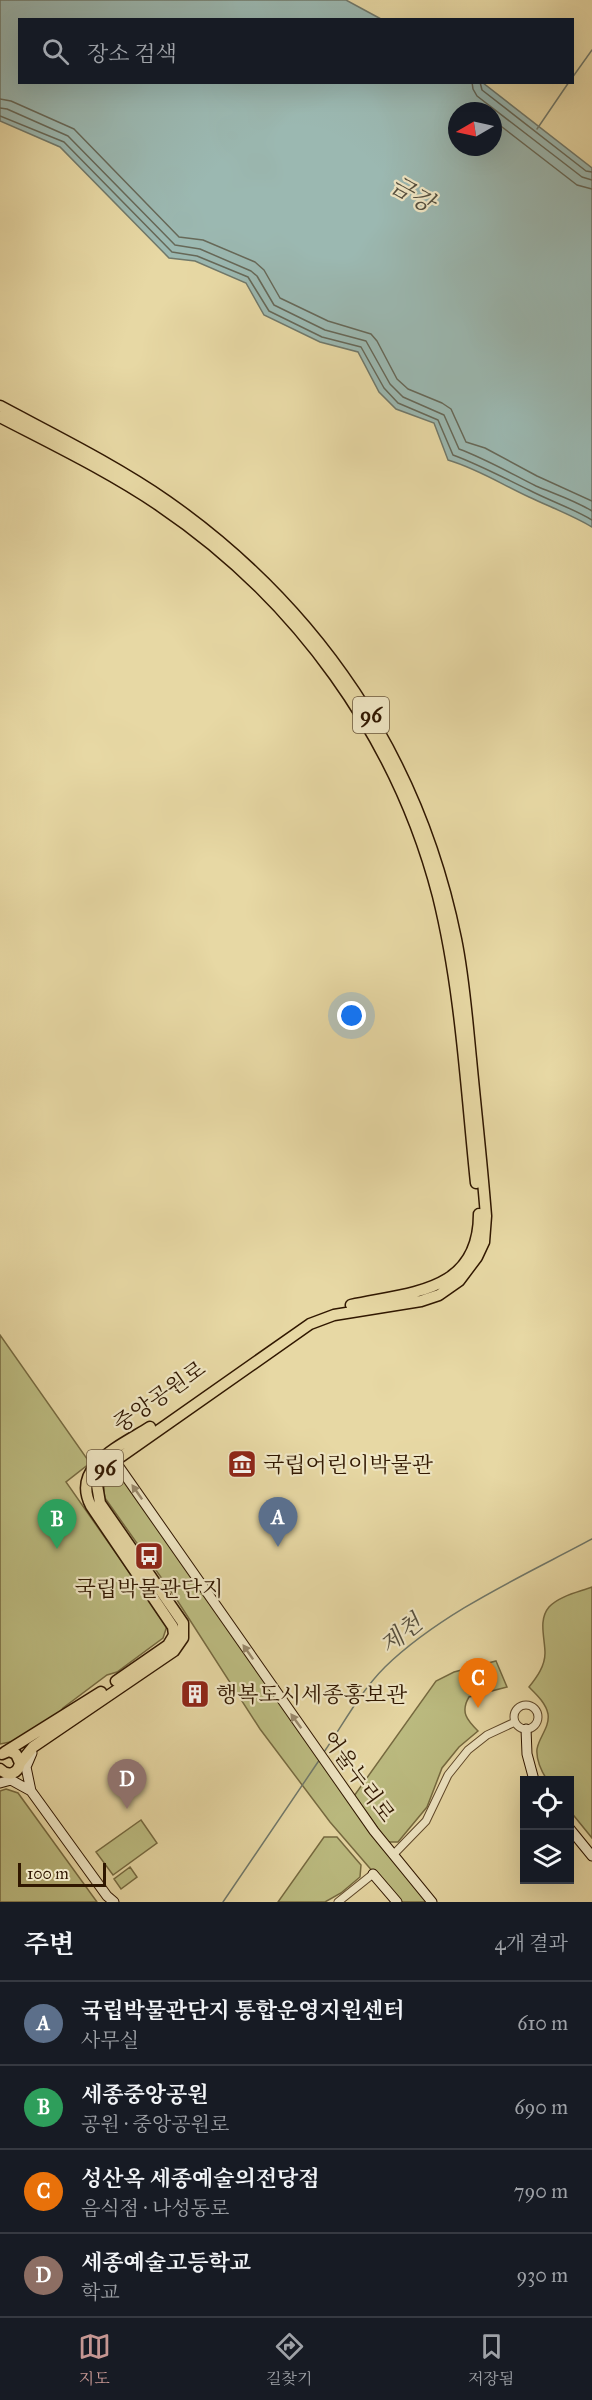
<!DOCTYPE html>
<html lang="ko">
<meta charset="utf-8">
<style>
:root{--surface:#171b24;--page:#242831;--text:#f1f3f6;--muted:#9ea1a6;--line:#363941;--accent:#c59692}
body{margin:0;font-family:"IM FELL Great Primer","Noto Serif KR",serif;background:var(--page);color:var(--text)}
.controls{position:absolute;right:18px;bottom:18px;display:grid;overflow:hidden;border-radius:0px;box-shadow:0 6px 24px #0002}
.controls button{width:54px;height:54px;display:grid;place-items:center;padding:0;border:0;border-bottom:2px solid var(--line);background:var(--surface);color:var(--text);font:30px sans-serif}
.compass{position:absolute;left:448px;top:102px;width:54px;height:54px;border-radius:50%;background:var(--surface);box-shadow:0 6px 24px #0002;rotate:261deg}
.scale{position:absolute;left:18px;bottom:15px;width:88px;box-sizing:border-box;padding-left:6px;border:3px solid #301700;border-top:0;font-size:16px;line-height:21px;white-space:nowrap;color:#301700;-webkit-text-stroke:4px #efe6c4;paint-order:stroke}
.you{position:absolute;left:352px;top:1016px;width:21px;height:21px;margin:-15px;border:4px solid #fff;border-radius:50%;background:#1a73e8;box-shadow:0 0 0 9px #1a73e833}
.badge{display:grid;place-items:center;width:39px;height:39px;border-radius:50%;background:var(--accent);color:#fff;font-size:20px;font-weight:700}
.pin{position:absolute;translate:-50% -50px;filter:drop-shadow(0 2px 3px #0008)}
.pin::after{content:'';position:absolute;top:32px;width:21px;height:18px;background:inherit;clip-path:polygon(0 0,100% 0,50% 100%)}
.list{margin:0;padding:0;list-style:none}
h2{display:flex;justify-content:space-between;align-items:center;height:78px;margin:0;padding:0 24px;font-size:26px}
h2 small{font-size:20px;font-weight:400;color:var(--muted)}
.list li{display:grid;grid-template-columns:39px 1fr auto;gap:18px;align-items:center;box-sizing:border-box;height:84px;padding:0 24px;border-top:2px solid var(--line)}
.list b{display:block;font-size:22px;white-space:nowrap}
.list p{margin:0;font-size:20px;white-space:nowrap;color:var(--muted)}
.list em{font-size:20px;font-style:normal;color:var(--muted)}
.icon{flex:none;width:33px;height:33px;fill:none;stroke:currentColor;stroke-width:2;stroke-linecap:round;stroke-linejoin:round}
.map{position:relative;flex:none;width:592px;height:1902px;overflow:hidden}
.search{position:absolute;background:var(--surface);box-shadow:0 6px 24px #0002;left:18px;right:18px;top:18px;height:66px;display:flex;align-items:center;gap:15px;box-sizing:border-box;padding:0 21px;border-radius:0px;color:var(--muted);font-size:22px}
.sheet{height:414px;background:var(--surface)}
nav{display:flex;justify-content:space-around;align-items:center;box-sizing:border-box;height:84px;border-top:2px solid var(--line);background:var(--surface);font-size:16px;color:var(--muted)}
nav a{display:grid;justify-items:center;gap:3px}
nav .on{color:var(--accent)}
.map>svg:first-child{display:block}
</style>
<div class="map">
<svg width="592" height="1902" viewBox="0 0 592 1902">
<rect width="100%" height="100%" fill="#e7d8a4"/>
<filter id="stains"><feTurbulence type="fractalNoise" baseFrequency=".00333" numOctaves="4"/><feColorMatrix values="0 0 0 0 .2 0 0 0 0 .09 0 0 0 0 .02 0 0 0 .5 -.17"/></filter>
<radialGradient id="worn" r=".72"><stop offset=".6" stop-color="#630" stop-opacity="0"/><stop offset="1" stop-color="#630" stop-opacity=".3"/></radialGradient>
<path fill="#bcbc81" stroke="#766a40" stroke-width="1.5" d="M0 1335 90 1463 66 1482 167 1626 163 1638 117 1672 107 1675 63 1708 57 1716 15 1741 0 1744Z
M114 1466 429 1902H399L330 1822 260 1729 177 1600 105 1498C102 1483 105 1477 114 1466Z
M592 1587V1838L570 1811V1780H547C542 1772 536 1759 537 1749 539 1737 550 1727 548 1714 546 1703 536 1694 529 1687 537 1677 545 1666 545 1653 545 1638 538 1620 549 1607 559 1596 579 1592 592 1587Z
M496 1661 507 1687 469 1697C460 1712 467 1720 478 1731L459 1747 442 1768 427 1807 398 1842H388L354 1796 436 1681 454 1672Z
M6 1789 18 1793 97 1902H0V1791Z
M141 1820 157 1843 113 1875 96 1852Z
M324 1837H337L361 1865 360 1877 341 1893 325 1902H278Z
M130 1867 137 1877 121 1889 114 1879Z"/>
<path fill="#9bb8b1" stroke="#70786a" stroke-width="1.5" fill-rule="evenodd" d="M0 0H346L381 19 20 20V82L483 83 592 168V527C572 515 550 507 529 497 501 484 478 469 448 460L434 423 396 409 379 392 358 352 320 342 264 315 246 283 195 261 169 258 60 147 0 121ZM457 111H493V147H457Z"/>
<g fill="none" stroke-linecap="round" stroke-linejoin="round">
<path stroke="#666858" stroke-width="1.5" d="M472 82 473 89 477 96 582 177 592 180
M480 82 482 90 586 171 592 172
M0 99 11 101 74 129 179 237 203 240 255 262 264 270 280 298 328 321 371 334 377 341 397 379 408 389 442 403 451 409 466 442 485 448 537 476 592 501
M0 108 7 109 68 136 175 245 200 249 251 271 257 276 274 305 325 330 366 341 390 384 403 397 444 415 459 449C486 459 510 473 536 486 555 494 574 500 592 511
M0 116 64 142 172 252 197 256 248 277 269 311 322 337 361 347 384 388 398 403 438 420 453 455C480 465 504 478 529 490 550 501 572 508 592 520
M493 120 577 185 592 189"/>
<path stroke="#70786a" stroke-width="1.5" d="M572 78 592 50
M537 129 569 82
M324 1752C344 1723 360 1692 385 1667 442 1612 523 1576 592 1539
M223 1902 320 1759"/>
<g stroke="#5e4729" stroke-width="9">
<path id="street" d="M514 1717a12 12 0 1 1 24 0a12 12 0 1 1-24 0Z
M393 1855 426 1821 448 1775 468 1750 487 1735 515 1722
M338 1902 373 1874"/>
</g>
<g stroke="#301700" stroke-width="11">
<path id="secondary" d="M115 1461 374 1831 432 1902
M526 1729 527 1754 534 1780
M0 1783 11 1780 31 1791 107 1896 114 1902
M31 1791 26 1767 32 1753
M570 1829 592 1856
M373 1874 397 1902"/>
</g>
<g stroke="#301700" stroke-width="13">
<path id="primary" d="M0 406C56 436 115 465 167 501 319 608 419 757 456 939 464 978 467 1019 471 1059 476 1112 482 1164 486 1216L484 1242 477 1257 459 1281 439 1295 421 1301 334 1315 310 1324 102 1470 97 1485 100 1503 183 1623V1638L174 1651 33 1747 20 1763
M0 417C54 445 110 472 160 506 296 598 397 737 438 896 461 989 466 1088 476 1183
M351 1305C410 1292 479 1293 479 1214
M116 1681 168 1645 174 1635 173 1627 91 1506C70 1466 122 1445 150 1427
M5 1752 101 1692
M0 1769C8 1777 18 1774 20 1763L16 1754 9 1751 2 1754"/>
</g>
<use href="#street" stroke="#efe6c4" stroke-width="7"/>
<use href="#secondary" stroke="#efe6c4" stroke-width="9"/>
<use href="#primary" stroke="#e7d8a4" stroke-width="10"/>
</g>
<defs><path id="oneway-solid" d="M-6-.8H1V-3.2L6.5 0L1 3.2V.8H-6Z" transform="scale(1.5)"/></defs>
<g fill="#99896c">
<use href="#oneway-solid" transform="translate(137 1492) rotate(-125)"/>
<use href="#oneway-solid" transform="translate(248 1652) rotate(-125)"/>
<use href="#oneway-solid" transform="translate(296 1721) rotate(-126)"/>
</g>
<defs>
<g id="museum-square" transform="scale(1.5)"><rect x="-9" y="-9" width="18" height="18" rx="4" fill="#8f2418" stroke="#efe6c4"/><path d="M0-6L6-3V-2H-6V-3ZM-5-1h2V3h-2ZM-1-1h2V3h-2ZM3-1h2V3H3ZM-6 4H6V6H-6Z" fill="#fff"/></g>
<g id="bus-square" transform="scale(1.5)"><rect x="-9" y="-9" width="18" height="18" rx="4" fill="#8f2418" stroke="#efe6c4"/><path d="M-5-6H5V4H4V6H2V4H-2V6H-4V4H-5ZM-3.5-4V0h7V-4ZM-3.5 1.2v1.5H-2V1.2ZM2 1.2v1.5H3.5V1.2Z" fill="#fff"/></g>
<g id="building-square" transform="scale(1.5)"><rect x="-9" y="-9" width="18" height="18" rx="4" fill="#8f2418" stroke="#efe6c4"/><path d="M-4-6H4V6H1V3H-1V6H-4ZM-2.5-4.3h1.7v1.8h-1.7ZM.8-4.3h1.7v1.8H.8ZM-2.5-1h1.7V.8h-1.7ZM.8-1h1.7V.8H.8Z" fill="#fff"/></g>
</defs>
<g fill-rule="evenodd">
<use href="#museum-square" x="242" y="1464"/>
<use href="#bus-square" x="149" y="1556"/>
<use href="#building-square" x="195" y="1694"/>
</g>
<g text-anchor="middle" stroke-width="4.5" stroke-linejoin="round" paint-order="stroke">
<g fill="#efe6c4" stroke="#69553b" stroke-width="1.5">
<rect x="353" y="697" width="36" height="36" rx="4.5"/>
<rect x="87" y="1450" width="36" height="36" rx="4.5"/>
</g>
<g font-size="21" font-weight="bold" fill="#301700">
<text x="371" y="722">96</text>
<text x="105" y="1475">96</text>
</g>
<g font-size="22" fill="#301700" stroke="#efe6c4">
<text transform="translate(159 1396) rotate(-35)" y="8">중앙공원로</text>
<text transform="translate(359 1776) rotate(54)" y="8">어울누리로</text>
</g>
<g font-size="22" fill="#301700" stroke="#efe6c4" text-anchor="start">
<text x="263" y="1472">국립어린이박물관</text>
<text x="149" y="1596" text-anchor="middle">국립박물관단지</text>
<text x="216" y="1702">행복도시세종홍보관</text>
</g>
<g font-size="24" font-style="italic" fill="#554f3e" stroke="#efe6c4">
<text transform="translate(412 194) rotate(30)" y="8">금강</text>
<text transform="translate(401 1634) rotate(-39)" y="8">제천</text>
</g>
</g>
<rect width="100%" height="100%" filter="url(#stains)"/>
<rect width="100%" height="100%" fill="url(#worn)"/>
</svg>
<div class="controls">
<button><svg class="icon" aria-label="locate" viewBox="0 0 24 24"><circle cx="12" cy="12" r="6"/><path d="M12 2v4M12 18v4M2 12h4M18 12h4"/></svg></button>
<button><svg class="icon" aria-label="layers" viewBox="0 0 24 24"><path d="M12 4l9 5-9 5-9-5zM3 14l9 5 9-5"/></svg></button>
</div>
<svg class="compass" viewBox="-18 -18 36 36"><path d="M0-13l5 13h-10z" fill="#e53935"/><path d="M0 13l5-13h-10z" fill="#9ea1a6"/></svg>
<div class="scale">100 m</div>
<div class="you"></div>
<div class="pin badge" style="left:278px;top:1547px;background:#5c6f8a">A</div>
<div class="pin badge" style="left:57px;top:1549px;background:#2e9e5b">B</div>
<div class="pin badge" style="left:478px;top:1708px;background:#e8710a">C</div>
<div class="pin badge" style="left:127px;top:1809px;background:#8d6e63">D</div>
<div class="search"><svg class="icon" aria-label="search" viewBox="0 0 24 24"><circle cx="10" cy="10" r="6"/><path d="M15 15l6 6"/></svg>장소 검색</div>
</div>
<section class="sheet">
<h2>주변<small>4개 결과</small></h2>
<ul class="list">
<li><span class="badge" style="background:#5c6f8a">A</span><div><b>국립박물관단지 통합운영지원센터</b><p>사무실</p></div><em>610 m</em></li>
<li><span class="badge" style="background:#2e9e5b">B</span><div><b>세종중앙공원</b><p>공원 · 중앙공원로</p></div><em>690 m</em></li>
<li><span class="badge" style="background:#e8710a">C</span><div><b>성산옥 세종예술의전당점</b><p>음식점 · 나성동로</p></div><em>790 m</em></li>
<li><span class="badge" style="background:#8d6e63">D</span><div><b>세종예술고등학교</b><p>학교</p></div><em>930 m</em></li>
</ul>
</section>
<nav>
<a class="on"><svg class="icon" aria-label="map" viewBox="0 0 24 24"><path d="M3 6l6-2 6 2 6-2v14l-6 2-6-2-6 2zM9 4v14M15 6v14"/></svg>지도</a>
<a><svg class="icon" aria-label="directions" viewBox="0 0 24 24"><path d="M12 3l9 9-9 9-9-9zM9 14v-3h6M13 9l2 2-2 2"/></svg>길찾기</a>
<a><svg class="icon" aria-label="saved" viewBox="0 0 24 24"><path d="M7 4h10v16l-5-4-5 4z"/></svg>저장됨</a>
</nav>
